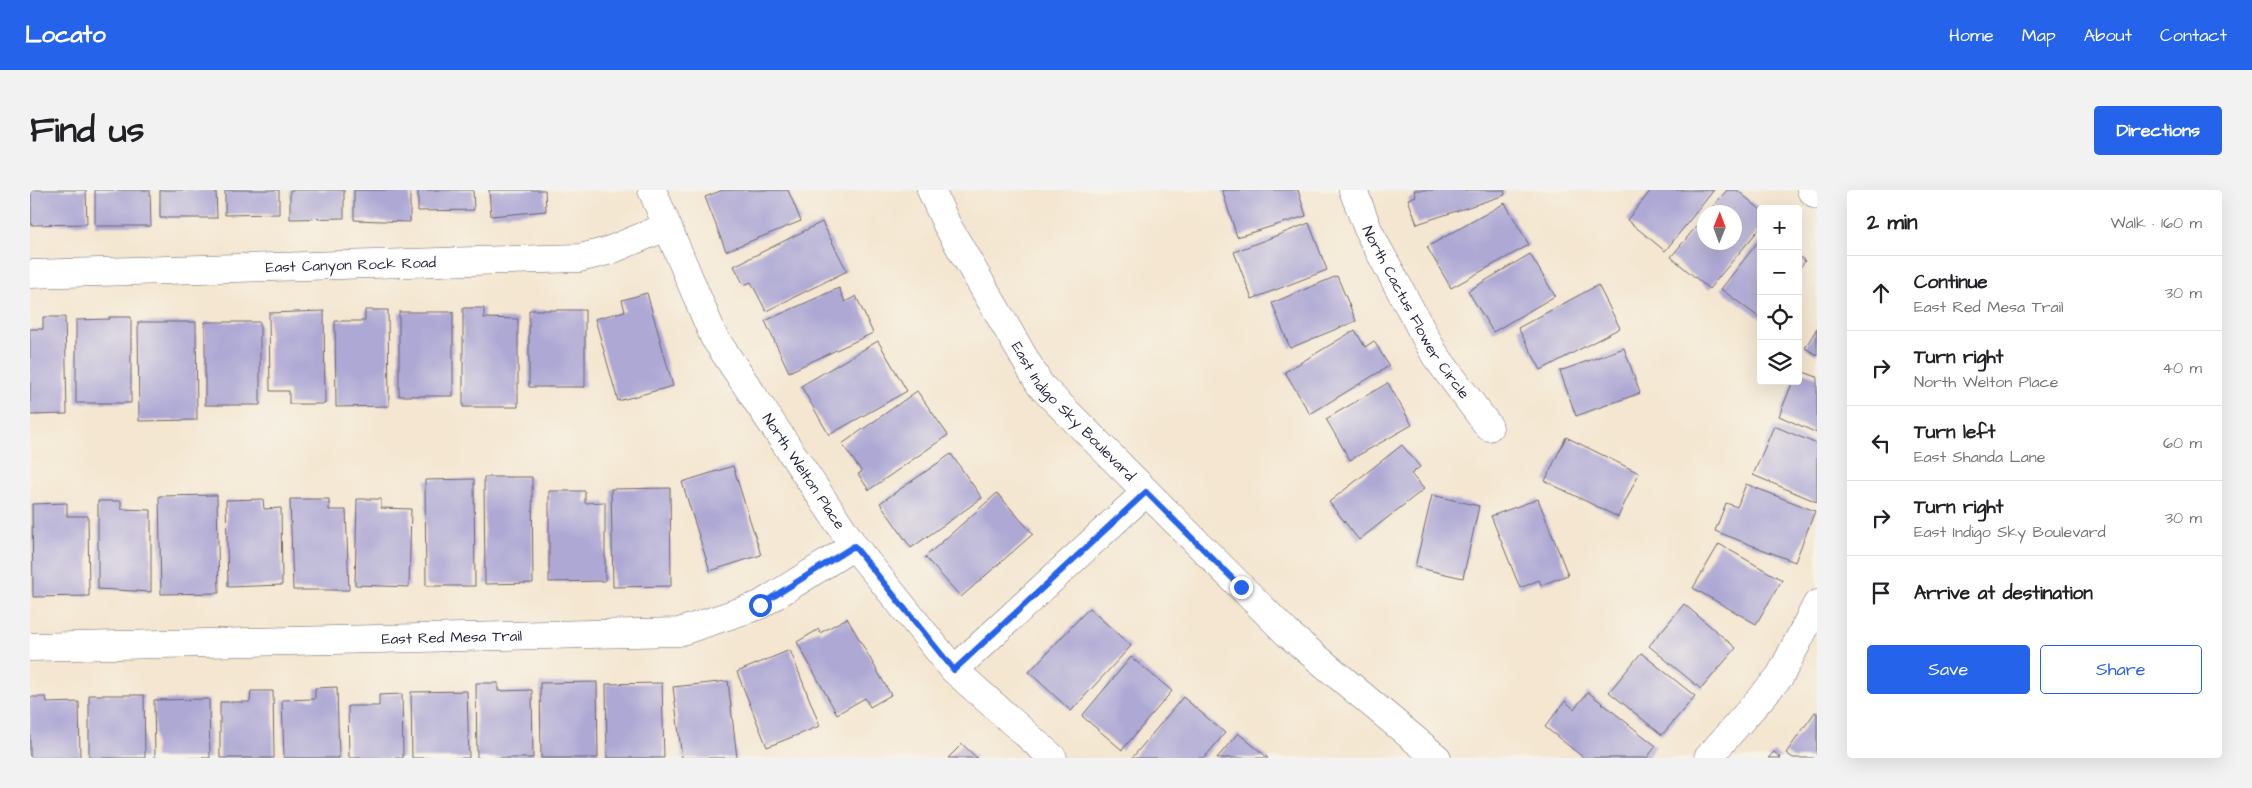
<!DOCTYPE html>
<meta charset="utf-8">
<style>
:root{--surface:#fff;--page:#f2f2f2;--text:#202124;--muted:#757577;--line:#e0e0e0;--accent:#2563eb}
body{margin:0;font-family:"Architects Daughter",sans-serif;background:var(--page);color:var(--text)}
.controls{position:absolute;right:15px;top:15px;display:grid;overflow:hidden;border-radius:5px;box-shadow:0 5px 20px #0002}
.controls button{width:45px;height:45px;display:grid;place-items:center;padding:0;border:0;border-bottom:1px solid var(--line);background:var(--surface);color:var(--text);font:25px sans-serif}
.compass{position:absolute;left:1667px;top:15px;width:45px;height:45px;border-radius:50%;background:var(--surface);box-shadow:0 5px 20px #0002;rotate:1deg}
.stop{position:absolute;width:15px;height:15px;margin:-11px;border:4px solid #2563eb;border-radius:50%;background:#fff}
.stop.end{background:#2563eb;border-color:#fff;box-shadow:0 1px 5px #0008}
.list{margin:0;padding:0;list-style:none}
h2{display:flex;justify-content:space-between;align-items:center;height:65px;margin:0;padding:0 20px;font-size:21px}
h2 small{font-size:16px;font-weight:400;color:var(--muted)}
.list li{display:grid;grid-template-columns:32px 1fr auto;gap:15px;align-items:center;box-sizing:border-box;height:75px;padding:0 20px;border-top:1px solid var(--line)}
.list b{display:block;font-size:19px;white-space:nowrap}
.list p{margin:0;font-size:16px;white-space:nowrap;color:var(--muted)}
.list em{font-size:16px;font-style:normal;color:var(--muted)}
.actions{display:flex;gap:10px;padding:15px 20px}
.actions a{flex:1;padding:11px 0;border:1px solid var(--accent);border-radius:5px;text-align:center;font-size:18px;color:var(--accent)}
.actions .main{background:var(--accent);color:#fff}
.icon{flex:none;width:28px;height:28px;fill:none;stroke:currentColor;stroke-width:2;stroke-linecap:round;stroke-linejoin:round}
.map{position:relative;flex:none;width:1787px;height:568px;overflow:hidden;border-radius:5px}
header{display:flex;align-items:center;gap:30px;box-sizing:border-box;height:70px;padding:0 25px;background:var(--accent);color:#fff}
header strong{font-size:24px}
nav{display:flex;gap:28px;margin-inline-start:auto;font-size:18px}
.intro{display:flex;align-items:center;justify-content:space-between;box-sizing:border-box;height:120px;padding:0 30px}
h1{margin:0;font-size:35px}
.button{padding:12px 22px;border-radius:5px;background:var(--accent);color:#fff;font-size:18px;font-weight:700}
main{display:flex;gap:30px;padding:0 30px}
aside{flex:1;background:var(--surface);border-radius:5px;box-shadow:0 5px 20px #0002}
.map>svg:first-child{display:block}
</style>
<header>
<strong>Locato</strong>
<nav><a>Home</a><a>Map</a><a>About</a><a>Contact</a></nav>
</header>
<div class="intro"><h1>Find us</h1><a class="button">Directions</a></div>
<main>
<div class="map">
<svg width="1787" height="568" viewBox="0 0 1787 568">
<rect width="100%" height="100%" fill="#f7f3e8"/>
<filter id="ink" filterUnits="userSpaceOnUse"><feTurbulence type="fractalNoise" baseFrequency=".02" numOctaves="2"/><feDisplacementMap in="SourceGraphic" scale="10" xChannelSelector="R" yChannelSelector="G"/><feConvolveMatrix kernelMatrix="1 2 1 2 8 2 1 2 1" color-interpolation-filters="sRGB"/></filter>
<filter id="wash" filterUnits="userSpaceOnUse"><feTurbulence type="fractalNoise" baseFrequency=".0096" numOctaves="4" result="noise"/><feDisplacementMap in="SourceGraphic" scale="20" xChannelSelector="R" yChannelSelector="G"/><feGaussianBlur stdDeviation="1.12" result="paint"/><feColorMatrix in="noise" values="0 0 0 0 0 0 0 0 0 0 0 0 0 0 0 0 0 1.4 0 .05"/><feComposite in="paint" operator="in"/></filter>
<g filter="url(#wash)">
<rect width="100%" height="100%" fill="#f4e6d0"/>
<g id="blocks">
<path fill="#ada8d4" d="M1 0H56L57 34 1 35Z
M65 0H120L121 36H65Z
M130 0H186L187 28H130Z
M195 0H249V24L195 25Z
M260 0H314V28L260 29Z
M324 0H380V32L324 30Z
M388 0H443L444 20 388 21Z
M459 0H515L516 21 461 26Z
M693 0H758L771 31 696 61 675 7Z
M1192 0H1268L1276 26 1207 47Z
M1384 0H1474L1475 5 1387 34 1378 9 1386 6Z
M1621 0H1684L1635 61 1597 30Z
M1697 0H1707L1731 20V37L1679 99 1641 67 1674 27V52H1704V22H1678Z
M1475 13 1499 55 1421 98 1397 57Z
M792 32 817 81 736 121 721 92 714 95 704 76Z
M1279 33 1297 80 1222 109 1204 62Z
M1731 48V129L1691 99Z
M1500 64 1525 106 1463 142 1438 101Z
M1768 65 1775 71 1768 80Z
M1307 86 1326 131 1260 158 1242 113Z
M1568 95 1590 138 1511 180 1488 138Z
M809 98 815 112 826 106 843 143 759 182 735 131Z
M617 103 643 196 588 211 565 129 595 121 592 110Z
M433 118H454V128L488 129V217H433Z
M335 120H358L359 216 306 217 305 131H335Z
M499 120H555V197H499Z
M294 121 295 214H259V201H240L239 123Z
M369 122H423V206H369Z
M13 127H35L37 224 0 225V139H13Z
M79 127H101V213H46V130L80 129Z
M108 132H166L167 230 109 231Z
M175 132H230V215H175Z
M1787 138V165L1775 158Z
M1325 140 1335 157 1344 151 1359 176 1280 224 1255 182Z
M848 151 877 201 799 245 771 196Z
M1594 158 1610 203 1546 226 1530 181Z
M1768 180 1787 187V243L1749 226 1763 191H1768Z
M1358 193 1382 235 1320 270 1296 229Z
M887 201 918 245 839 300 828 284 832 282 812 254Z
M1744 236 1787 254V312L1723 285Z
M1536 247 1609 283 1588 327 1515 291Z
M1372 255 1390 277 1381 284 1394 299 1329 350 1299 312Z
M921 264 952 308 881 358 850 313Z
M703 276 731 365 680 381 652 292Z
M454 287H502L503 393 455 394Z
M444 289 445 396H396L395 290Z
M1716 294 1785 321 1765 372 1685 341 1696 313 1707 317Z
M640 298 641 396 583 397 581 299Z
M519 301H555V313L575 312V391L519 392Z
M967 303 1003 344 931 407 895 367Z
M187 305 189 403 131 404 129 306Z
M1402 305 1449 316 1433 388 1385 377Z
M233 309 234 319 251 318 252 395 198 397 196 310Z
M260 309H299V320H316L319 400H263Z
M327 309H351V318L381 319 379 397 325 395Z
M1508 309 1538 385 1511 395 1509 390 1490 398 1461 326Z
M68 311H91V319L121 320V402L68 399Z
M37 313V326H58L59 406 3 407 2 314Z
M1689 354 1752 390 1726 434 1663 398Z
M1654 414 1706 458 1671 499 1619 456Z
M1059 418 1101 456 1041 521 999 482Z
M817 428 861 505 840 517 835 508 807 524 767 452 789 439 790 443Z
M760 460 790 536 737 557 707 482Z
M1611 463 1665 506 1632 545 1579 502Z
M1101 467 1142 501 1092 560 1052 526Z
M698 491 707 568H652L643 497Z
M567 492 568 568H511L510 493Z
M446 493H468V501L502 500 503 568H447Z
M632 493 634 568H577L576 494Z
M307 497 309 568H254L252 510 285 509V498Z
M221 501H243L244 568H190V512H220Z
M437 501 439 568H382L381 502Z
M1558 502 1626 556 1617 568H1554L1515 537 1535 511 1544 519Z
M372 504 373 568H319L318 516H349V505Z
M59 505H114L115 568H59Z
M0 507H16L17 513 49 512 50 568H0Z
M1153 507 1195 543 1174 568H1102Z
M179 509 180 568H125L124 510Z
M1785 522 1787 523V568H1763L1756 563Z
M1208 543 1238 568H1187Z
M932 554 947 568H918Z
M1744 562 1751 568H1738Z"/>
</g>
</g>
<g filter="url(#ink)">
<use href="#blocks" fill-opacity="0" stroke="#6c676f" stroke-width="1"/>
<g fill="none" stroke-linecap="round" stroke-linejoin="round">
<g stroke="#6c676f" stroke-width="29">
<g id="minor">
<path id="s1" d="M622 0 684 147 824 356 924 480 1023 568"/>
<path id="s2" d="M1323 0 1339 42 1405 165 1459 237"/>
<path d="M1781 0 1787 5"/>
<path id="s3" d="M0 84 550 68 578 61 636 37"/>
<path id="s4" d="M0 457 649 442 730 415 824 356"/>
<path d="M924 480 1116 302"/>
<path d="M1678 568 1750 486 1787 414"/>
</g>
</g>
<g stroke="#6c676f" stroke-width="29">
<g id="tertiary">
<path id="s5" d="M901 0 917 35 1010 195 1257 443 1407 568"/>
</g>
</g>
<use href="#minor" stroke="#fff" stroke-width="28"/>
<use href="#tertiary" stroke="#fff" stroke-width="28"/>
</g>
</g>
<g fill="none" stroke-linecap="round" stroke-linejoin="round" filter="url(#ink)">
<path stroke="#2563eb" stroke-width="6" d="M730 415 824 356 924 480 1116 302 1211 397"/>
</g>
<g text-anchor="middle" stroke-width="4" stroke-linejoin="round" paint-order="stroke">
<g font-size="15" fill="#22223b" stroke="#f7f3e8">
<text dy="5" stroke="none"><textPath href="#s3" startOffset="321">East Canyon Rock Road</textPath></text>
<text dy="5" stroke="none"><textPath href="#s2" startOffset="138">North Cactus Flower Circle</textPath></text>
<text dy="5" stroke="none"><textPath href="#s5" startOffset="265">East Indigo Sky Boulevard</textPath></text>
<text dy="5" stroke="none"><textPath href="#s1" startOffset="321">North Welton Place</textPath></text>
<text dy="5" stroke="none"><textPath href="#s4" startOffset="422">East Red Mesa Trail</textPath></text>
</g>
</g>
</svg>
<div class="controls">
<button>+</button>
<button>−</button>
<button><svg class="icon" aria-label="locate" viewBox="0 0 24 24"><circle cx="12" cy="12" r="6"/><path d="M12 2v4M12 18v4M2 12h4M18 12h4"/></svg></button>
<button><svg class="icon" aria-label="layers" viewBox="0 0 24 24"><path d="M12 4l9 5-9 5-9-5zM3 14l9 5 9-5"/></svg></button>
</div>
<svg class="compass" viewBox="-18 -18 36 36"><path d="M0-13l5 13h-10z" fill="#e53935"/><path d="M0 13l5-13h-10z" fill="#757577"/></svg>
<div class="stop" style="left:730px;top:415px"></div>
<div class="stop end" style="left:1211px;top:397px"></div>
</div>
<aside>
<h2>2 min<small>Walk · 160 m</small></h2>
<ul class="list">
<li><svg class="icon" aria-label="ahead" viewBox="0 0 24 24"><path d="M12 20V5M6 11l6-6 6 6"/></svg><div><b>Continue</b><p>East Red Mesa Trail</p></div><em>30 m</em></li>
<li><svg class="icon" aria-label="right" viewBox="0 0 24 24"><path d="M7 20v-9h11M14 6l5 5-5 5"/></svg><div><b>Turn right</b><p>North Welton Place</p></div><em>40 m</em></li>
<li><svg class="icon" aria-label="left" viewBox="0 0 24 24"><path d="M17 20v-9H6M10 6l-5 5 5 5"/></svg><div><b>Turn left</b><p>East Shanda Lane</p></div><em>60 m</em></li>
<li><svg class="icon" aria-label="right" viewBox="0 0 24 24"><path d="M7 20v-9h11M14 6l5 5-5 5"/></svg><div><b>Turn right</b><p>East Indigo Sky Boulevard</p></div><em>30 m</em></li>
<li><svg class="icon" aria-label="arrive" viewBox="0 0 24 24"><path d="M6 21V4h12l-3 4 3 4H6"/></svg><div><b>Arrive at destination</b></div></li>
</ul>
<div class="actions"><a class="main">Save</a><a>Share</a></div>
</aside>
</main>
